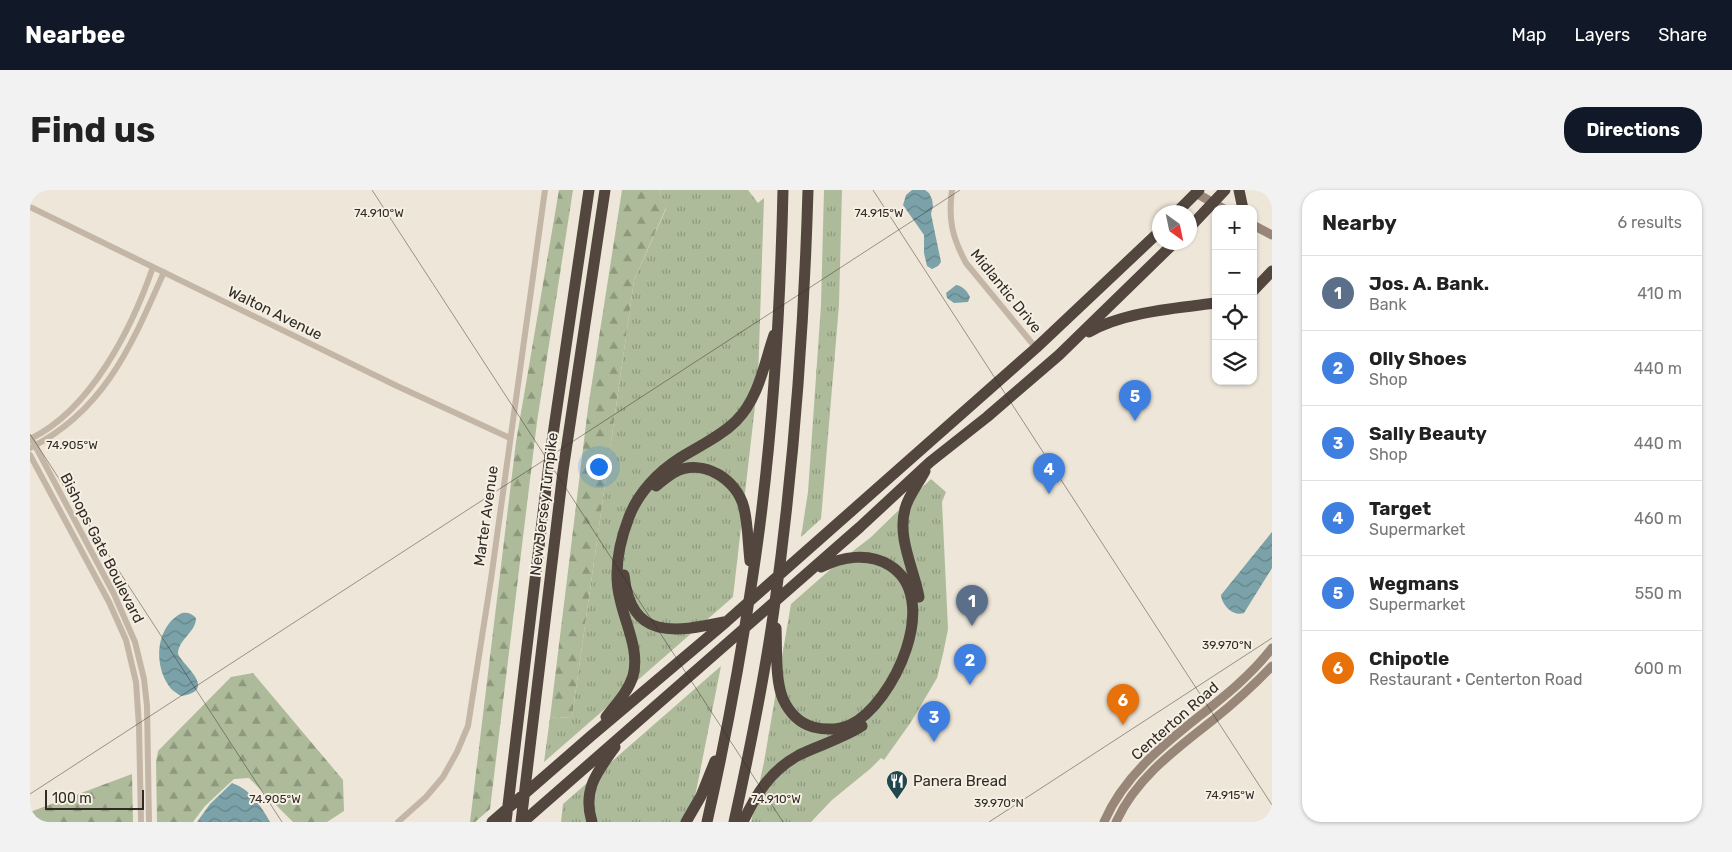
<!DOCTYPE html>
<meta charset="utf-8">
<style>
:root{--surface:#fff;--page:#f2f2f2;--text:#222;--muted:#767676;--line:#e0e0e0;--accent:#111827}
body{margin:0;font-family:Rubik,sans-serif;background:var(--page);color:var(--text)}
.controls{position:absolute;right:15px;top:15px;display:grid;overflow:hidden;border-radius:10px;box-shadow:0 1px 4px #0004}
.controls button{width:45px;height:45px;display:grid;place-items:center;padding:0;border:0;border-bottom:1px solid var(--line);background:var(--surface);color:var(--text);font:25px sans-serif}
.compass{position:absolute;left:1122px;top:15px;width:45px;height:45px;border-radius:50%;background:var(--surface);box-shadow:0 1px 4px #0004;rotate:147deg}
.scale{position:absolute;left:15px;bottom:12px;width:99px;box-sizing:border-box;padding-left:5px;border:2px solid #312b26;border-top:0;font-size:14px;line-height:18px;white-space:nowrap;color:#312b26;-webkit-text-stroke:4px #f6efe4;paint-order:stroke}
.you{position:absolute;left:568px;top:276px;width:18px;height:18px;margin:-12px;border:4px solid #fff;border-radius:50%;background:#1a73e8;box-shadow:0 0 0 8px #1a73e833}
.badge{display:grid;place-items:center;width:32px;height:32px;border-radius:50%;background:var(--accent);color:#fff;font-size:16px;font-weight:700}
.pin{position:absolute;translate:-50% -41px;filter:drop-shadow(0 1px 2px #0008)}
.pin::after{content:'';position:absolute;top:26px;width:18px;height:15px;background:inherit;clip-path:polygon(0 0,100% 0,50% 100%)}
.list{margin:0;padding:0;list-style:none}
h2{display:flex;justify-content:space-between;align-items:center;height:65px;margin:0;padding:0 20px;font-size:21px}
h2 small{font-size:16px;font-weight:400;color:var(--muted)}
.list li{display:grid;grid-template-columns:32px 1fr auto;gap:15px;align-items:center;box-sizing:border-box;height:75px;padding:0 20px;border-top:1px solid var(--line)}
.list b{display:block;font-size:19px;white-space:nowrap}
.list p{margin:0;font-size:16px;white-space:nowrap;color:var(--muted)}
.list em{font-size:16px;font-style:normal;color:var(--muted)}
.icon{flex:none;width:28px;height:28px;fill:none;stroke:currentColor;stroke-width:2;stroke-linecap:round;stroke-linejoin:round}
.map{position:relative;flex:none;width:1242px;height:632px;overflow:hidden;border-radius:20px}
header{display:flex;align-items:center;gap:30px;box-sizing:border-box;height:70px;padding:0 25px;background:var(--accent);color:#fff}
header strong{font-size:24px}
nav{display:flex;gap:28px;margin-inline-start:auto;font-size:18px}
.intro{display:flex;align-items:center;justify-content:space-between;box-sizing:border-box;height:120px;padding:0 30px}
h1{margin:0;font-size:35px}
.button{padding:12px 22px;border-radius:20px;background:var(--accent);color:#fff;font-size:18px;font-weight:700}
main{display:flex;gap:30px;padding:0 30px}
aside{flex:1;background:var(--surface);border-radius:20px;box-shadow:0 1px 4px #0004}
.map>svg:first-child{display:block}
</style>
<header>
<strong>Nearbee</strong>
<nav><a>Map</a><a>Layers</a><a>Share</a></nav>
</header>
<div class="intro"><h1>Find us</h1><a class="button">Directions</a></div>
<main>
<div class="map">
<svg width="1242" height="632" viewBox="0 0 1242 632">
<defs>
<pattern id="grass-tufts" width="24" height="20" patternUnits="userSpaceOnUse" patternTransform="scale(1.25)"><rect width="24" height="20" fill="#adbb9a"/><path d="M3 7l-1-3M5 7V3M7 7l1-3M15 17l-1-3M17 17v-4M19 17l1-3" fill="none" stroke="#8d987d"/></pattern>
<pattern id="forest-firs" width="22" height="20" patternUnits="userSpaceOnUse" patternTransform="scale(1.25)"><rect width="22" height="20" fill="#adbb9a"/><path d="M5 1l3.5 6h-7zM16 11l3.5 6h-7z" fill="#8d987d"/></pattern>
<pattern id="water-waves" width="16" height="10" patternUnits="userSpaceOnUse" patternTransform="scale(1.25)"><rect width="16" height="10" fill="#7aa2a8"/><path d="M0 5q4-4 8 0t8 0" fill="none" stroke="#658489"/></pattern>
</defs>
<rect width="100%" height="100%" fill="#eee6d8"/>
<path fill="url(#grass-tufts)" d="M629 0H718L728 13 734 8 728 190 703 407 514 572 520 528 542 527 604 90 636 19Z
M794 0H812L809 115 791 329 771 347 778 302 791 115Z
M901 289 916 302 912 312 918 439 913 464 907 488 881 532 854 570 851 568 840 579 802 610 781 632H721L734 572 761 414 810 371 840 348Z
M691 476 660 632H531L533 614Z"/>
<path fill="url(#forest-firs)" d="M529 0H543L507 232 460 619 445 632H440L486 252Z
M592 0H629L636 18 604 90 542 527 520 528 558 218Z
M223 483 313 590 314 621 297 632H263L219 588 204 589 175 616 163 632H127L126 572 128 561 201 487Z
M102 584 103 632H0V622Z"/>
<path fill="url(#water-waves)" d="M882 0H895L899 3 902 9 903 16 901 24 911 72 908 76 902 79 897 76 894 63V45L873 15 876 5Z
M926 95C933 96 937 101 940 107L938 112 924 113 917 108 916 103Z
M1242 342V378L1214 423C1203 427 1192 415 1191 405Z
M152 423C159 422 162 424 166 428 166 442 149 449 148 463 148 472 191 500 151 506 147 503 142 501 139 496 123 474 126 436 152 423Z
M202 593C220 599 231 616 240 632H167L180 614Z"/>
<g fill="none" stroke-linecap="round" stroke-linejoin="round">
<path stroke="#c4b6a6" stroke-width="6" d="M922 0C918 29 922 47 936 73L1006 158
M0 17 367 196 480 248
M1 248 84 404 105 452 114 489 117 516 119 632
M0 249C61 220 102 138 123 77
M0 258C75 221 102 154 134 82
M0 265 79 412 96 450 106 492 109 536 111 632
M368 632 396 607 413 587 427 562 438 536 461 389 515 0"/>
<path stroke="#988678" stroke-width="9" d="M1166 3 1194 19
M1223 35 1242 45
M1074 632C1107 555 1193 522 1242 458
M1086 632C1106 588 1146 559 1183 530 1204 513 1224 495 1242 476"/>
<path stroke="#52463e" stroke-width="11" d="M1209 0 1213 19
M1147 22 1169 0
M1160 37 1195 0
M1223 101 1242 81
M1059 142C1093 122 1147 118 1186 113
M626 296C632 291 638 286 645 282 673 268 707 289 714 318 718 335 718 354 720 371
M594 385C601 451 645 442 694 432
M889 407C884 379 867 348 875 319 878 306 889 293 895 281
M746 438C747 459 745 490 753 509 759 522 769 533 783 537 795 540 808 540 820 535 864 514 913 407 859 375 838 362 812 367 791 377
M576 527C586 514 598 502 603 486 610 460 595 434 590 409 583 382 589 353 599 327 608 303 628 282 650 268 669 256 690 247 706 231 729 208 734 174 744 145
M462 632 561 546 696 432 1006 158 1130 41
M476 632 520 265 559 0
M491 632 533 281 575 0
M493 632 830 337 900 272 957 227 1029 165 1145 52
M562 632C552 600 567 582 585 557
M656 632 671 606 685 571
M677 632C695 552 710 472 722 391 742 262 750 131 753 0
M704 632C720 559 735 486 745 412 764 275 774 138 778 0
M713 632C726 604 741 580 769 565 789 555 812 549 832 536"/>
</g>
<path fill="none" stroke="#312b26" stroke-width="1" stroke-opacity="0.45" d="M342 0 753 632M843 0 1242 615M0 244 252 632M0 604 930 0M959 632 1242 448"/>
<defs>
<g id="restaurant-pin" transform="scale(1.125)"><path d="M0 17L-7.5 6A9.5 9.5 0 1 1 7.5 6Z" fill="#20484e" stroke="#f6efe4"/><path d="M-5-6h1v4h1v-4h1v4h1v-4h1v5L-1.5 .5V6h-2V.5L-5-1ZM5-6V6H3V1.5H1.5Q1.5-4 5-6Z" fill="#fff"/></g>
</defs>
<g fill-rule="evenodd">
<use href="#restaurant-pin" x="867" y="591"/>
</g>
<g text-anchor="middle" stroke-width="4" stroke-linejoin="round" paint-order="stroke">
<g font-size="15" fill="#312b26" stroke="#f6efe4">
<text transform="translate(976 101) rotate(51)" y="5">Midlantic Drive</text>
<text transform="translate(245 123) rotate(26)" y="5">Walton Avenue</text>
<text transform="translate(514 314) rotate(-83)" y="5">New Jersey Turnpike</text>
<text transform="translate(456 326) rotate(-82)" y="5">Marter Avenue</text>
<text transform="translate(72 358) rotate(63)" y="5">Bishops Gate Boulevard</text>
<text transform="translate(1145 531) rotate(-41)" y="5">Centerton Road</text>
</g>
<g font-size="15" fill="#312b26" stroke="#f6efe4" text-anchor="start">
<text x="883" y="596">Panera Bread</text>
</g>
</g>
<g font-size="12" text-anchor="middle" fill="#312b26" stroke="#f6efe4" stroke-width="4" stroke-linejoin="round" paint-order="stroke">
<text x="349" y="27">74.910°W</text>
<text x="849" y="27">74.915°W</text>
<text x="42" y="259">74.905°W</text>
<text x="1197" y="459">39.970°N</text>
<text x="1200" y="609">74.915°W</text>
<text x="245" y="613">74.905°W</text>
<text x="746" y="613">74.910°W</text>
<text x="969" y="617">39.970°N</text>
</g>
</svg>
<div class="controls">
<button>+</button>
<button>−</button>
<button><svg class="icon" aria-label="locate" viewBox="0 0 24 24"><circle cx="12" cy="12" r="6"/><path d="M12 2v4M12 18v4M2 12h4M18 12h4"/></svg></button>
<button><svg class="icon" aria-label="layers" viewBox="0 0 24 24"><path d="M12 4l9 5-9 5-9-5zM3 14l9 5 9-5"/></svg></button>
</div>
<svg class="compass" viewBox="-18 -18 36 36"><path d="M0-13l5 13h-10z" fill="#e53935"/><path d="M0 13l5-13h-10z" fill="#767676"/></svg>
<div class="scale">100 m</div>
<div class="you"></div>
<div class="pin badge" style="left:942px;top:436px;background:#5c6f8a">1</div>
<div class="pin badge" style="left:940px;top:495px;background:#3f7fe0">2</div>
<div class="pin badge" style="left:904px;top:552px;background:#3f7fe0">3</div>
<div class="pin badge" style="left:1019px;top:304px;background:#3f7fe0">4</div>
<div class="pin badge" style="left:1105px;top:231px;background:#3f7fe0">5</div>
<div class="pin badge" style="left:1093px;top:535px;background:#e8710a">6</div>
</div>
<aside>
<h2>Nearby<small>6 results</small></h2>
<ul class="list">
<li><span class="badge" style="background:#5c6f8a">1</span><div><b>Jos. A. Bank.</b><p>Bank</p></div><em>410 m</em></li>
<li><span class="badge" style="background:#3f7fe0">2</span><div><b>Olly Shoes</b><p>Shop</p></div><em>440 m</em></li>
<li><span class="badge" style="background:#3f7fe0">3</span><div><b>Sally Beauty</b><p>Shop</p></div><em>440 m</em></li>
<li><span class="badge" style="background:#3f7fe0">4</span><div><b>Target</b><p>Supermarket</p></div><em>460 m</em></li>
<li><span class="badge" style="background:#3f7fe0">5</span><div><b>Wegmans</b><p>Supermarket</p></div><em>550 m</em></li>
<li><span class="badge" style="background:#e8710a">6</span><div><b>Chipotle</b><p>Restaurant · Centerton Road</p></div><em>600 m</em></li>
</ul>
</aside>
</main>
